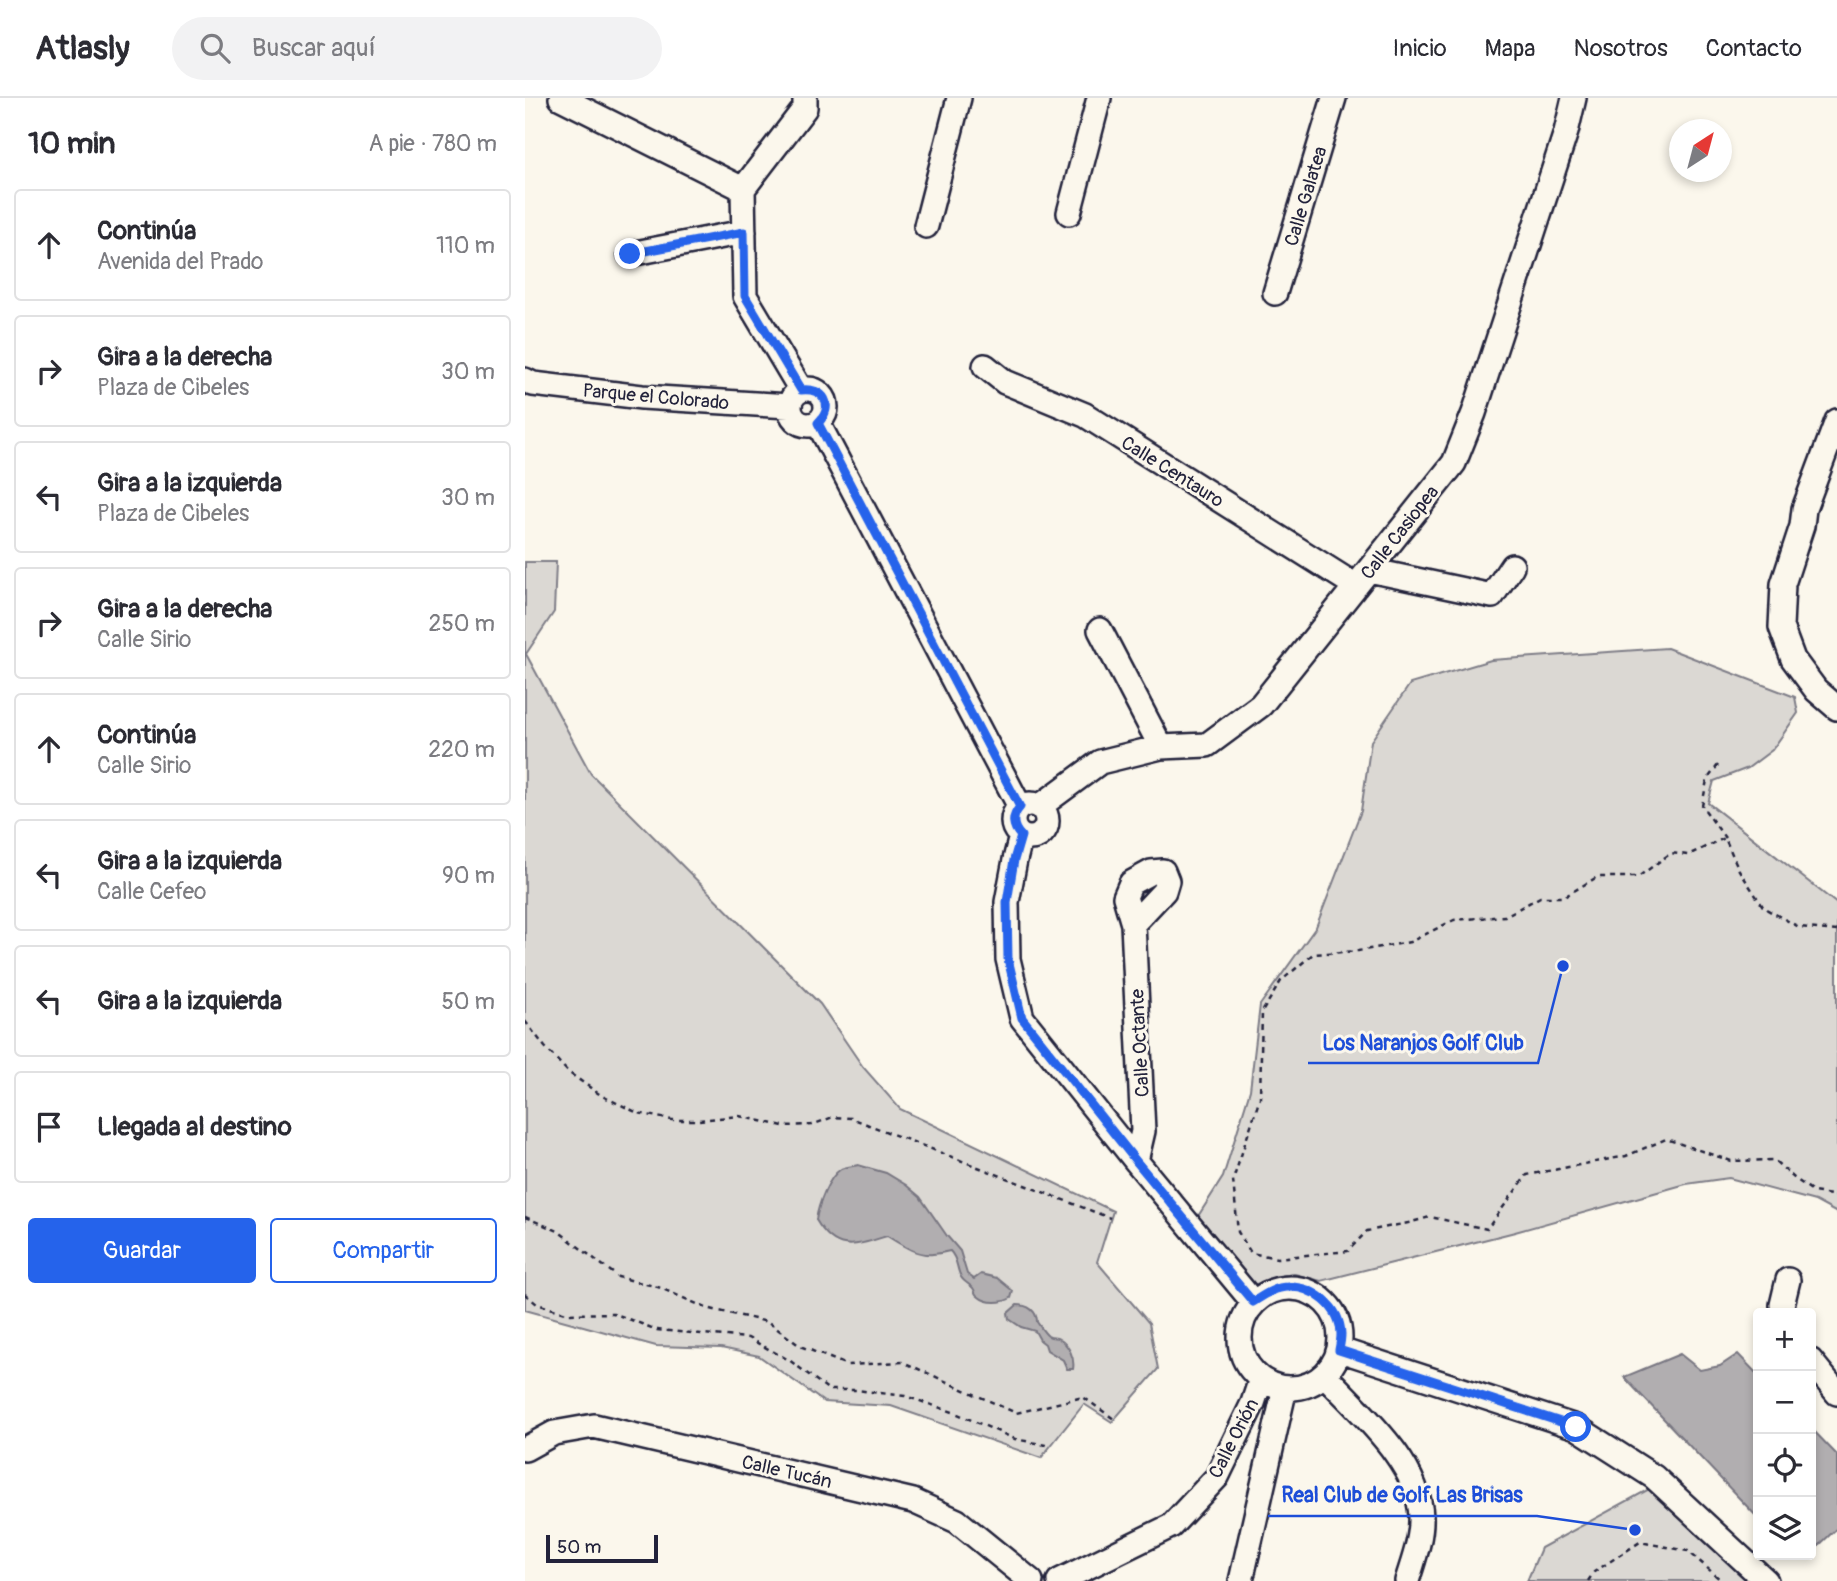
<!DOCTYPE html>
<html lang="es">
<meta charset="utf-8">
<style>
:root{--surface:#fff;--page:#f2f2f3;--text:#2b2b33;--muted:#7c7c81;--line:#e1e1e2;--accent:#2563eb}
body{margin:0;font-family:Pangolin,sans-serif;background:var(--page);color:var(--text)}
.controls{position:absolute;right:21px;bottom:21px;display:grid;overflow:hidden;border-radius:7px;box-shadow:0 4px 10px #0003}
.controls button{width:63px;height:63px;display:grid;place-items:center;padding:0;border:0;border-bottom:2px solid var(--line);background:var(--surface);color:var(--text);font:35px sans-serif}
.compass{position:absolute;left:1144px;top:21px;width:63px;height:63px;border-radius:50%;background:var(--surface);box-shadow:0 4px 10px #0003;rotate:36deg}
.scale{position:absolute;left:21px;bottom:18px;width:112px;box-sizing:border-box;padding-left:7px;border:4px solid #22223b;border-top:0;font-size:19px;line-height:24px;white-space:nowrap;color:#22223b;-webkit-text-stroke:5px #fbf7ec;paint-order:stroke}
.stop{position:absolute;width:21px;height:21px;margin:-16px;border:5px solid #2563eb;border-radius:50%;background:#fff}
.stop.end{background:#2563eb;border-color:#fff;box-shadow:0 2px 7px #0008}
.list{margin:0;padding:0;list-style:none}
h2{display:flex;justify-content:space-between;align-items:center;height:91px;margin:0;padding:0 28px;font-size:30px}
h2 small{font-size:23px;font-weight:400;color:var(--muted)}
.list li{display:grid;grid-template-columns:46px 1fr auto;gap:21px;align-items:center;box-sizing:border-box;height:112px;margin:0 14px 14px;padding:0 14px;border:2px solid var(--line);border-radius:7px}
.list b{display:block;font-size:26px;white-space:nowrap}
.list p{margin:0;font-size:23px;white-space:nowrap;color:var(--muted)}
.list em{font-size:23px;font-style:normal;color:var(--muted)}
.actions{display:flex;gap:14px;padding:21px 28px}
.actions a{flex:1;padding:16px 0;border:2px solid var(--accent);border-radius:7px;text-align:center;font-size:24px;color:var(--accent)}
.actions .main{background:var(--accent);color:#fff}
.icon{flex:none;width:38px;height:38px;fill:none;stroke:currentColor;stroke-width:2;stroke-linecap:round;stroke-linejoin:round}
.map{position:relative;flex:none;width:1312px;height:1483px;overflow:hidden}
header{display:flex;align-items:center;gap:42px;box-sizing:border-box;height:98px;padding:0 35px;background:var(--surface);border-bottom:2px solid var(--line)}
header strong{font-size:33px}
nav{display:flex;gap:38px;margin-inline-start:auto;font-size:24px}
.search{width:490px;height:63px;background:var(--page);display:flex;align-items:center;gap:18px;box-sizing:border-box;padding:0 24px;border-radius:38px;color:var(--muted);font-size:26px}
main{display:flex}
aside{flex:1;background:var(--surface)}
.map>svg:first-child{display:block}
</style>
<header>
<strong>Atlasly</strong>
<div class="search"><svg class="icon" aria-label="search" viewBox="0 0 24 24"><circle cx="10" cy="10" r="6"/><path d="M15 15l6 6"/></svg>Buscar aquí</div>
<nav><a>Inicio</a><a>Mapa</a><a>Nosotros</a><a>Contacto</a></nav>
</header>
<main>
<aside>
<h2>10 min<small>A pie · 780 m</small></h2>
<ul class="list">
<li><svg class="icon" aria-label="ahead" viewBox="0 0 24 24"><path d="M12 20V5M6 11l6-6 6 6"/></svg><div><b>Continúa</b><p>Avenida del Prado</p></div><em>110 m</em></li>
<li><svg class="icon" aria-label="right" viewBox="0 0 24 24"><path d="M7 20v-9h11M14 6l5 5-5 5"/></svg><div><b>Gira a la derecha</b><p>Plaza de Cibeles</p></div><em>30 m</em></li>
<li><svg class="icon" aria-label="left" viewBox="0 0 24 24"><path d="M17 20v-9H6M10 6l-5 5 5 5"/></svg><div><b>Gira a la izquierda</b><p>Plaza de Cibeles</p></div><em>30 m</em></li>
<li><svg class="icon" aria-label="right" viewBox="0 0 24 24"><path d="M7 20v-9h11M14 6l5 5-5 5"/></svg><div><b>Gira a la derecha</b><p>Calle Sirio</p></div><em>250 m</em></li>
<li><svg class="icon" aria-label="ahead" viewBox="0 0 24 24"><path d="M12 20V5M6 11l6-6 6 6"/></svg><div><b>Continúa</b><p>Calle Sirio</p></div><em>220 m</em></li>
<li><svg class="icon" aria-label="left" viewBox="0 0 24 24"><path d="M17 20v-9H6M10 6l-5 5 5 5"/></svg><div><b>Gira a la izquierda</b><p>Calle Cefeo</p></div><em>90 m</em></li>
<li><svg class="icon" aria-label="left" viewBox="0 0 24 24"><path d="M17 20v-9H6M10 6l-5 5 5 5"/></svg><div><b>Gira a la izquierda</b></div><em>50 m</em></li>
<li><svg class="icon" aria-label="arrive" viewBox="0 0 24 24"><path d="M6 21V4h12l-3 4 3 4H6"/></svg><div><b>Llegada al destino</b></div></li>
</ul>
<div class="actions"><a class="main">Guardar</a><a>Compartir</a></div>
</aside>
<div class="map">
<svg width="1312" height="1483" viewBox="0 0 1312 1483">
<rect width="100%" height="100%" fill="#fbf7ec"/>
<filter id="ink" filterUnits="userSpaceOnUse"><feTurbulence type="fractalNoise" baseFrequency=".0143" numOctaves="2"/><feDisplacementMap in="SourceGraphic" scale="14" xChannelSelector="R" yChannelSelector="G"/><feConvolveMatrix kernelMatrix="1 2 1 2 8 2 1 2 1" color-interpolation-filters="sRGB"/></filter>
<g filter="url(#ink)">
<path fill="#dbd8d3" stroke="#7e7d87" stroke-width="2" d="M0 464H31L29 514 1 556 66 676 295 906 338 969 375 1011 588 1113 572 1164 624 1225 633 1271 587 1324 559 1306 516 1360 366 1308 299 1304 234 1258 196 1250 131 1248 0 1212Z
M1142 550 1270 599 1273 615 1247 652 1223 670 1189 683 1183 705 1312 806V1115L1290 1103 1204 1080 1161 1086 990 1134 796 1183 766 1175 725 1188 670 1123 698 1079 725 992 735 907 791 829 836 713 846 643 885 586 966 562Z
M1126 1390 1223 1483H1002L1016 1450Z"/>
<path fill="#b1aeb0" stroke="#787681" stroke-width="2" d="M333 1067 361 1075 381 1087 395 1099 422 1138 435 1153 442 1176 449 1181 456 1176 472 1180 488 1193 486 1200C478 1205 462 1206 454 1199 448 1195 452 1196 448 1190 444 1186 439 1184 436 1179 431 1170 433 1161 425 1153 419 1154 414 1156 408 1156 392 1158 375 1146 362 1138 330 1148 311 1156 291 1122 293 1108 303 1079 316 1071 321 1069 329 1068 333 1067Z
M492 1207C503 1207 512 1213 512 1224 515 1228 519 1235 523 1238 528 1241 530 1238 534 1241 544 1247 550 1260 548 1271H542L538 1262 522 1252 520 1246 515 1242 510 1233 496 1229 484 1221 483 1215Z
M1155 1256 1175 1272 1195 1268 1213 1256 1233 1277V1420L1099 1279Z
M1286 1330 1312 1357V1430L1286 1455Z"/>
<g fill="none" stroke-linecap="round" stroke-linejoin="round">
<g stroke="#22223b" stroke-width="28">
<path id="minor" d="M36 0 218 91
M544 115 574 0
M401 128 434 0
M105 156 219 134
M750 195 809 0
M460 268 480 284 560 317 831 488
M0 282 8 286 117 299 264 308
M265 309a18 18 0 1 1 36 0a18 18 0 1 1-36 0Z
M276 292 220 198 218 91 280 10V0
M1312 323 1279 411 1277 428 1258 486 1256 529 1268 561 1291 592 1312 610
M293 325 495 709
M844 472 967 498 987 468
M575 532 636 649
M488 723a17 17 0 1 1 34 0a17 17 0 1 1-34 0Z
M514 709 575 664 636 649 682 647 736 607 929 365 949 315 1041 34 1049 0
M496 738 490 762 482 804 483 861 497 920 611 1063 728 1204
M608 826 639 793 642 783 638 773 626 774 606 785 600 799 608 826 618 1033 611 1063
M715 1240a50 50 0 1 1 100 0a50 50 0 1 1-100 0Z
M1259 1215 1257 1207 1263 1182
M815 1252 1051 1329 1129 1379 1241 1483
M1286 1263 1312 1295
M800 1277C835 1315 894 1364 896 1419 897 1440 888 1463 882 1483
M0 1351 29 1335 69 1328 388 1403 432 1423 506 1483
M534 1483 646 1428 692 1379 728 1305 736 1281
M716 1483 760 1290"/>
</g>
<path stroke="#22223b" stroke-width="2.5" stroke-dasharray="5 5" stroke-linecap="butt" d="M1193 667 1182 682 1177 708 1200 740
M1312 833 1274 829 1239 810 1214 772 1200 740 1163 757 1146 755 1113 779H1072L1039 799H1015L980 818 929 822 885 844 833 853 788 856 756 883 737 914 735 1000 708 1082 713 1134 726 1155 752 1160 823 1153 842 1133 883 1125 905 1119 962 1131 1002 1077 1101 1058 1141 1041 1206 1063 1249 1062 1269 1080 1289 1094 1312 1098
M0 923 20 949 43 974 77 998 113 1015 147 1022H174L214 1018 258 1028 287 1027 308 1019 326 1020 585 1120
M0 1119 33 1133 93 1179 133 1189 181 1210 243 1224 275 1248 322 1267 378 1264 491 1315 558 1299 589 1321
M0 1196 12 1206 44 1216 88 1215 132 1232 223 1240 264 1262 304 1292H331L380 1298 428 1314 490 1341 526 1348
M1063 1483 1069 1474 1115 1444 1163 1453 1197 1483"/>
<use href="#minor" stroke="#fbf7ec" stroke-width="23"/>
</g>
</g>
<g fill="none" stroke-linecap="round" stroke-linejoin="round" filter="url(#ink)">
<path stroke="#2563eb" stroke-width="9" d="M105 156 219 134 220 198 276 292C299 289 310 308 293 325L495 709C486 719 487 729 496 738L489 762 482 804 483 861 497 920 611 1063 728 1204C739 1197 750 1189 763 1189 789 1188 815 1209 816 1236 816 1241 815 1247 814 1252L1051 1329"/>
</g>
<g text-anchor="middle" stroke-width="6" stroke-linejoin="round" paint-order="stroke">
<g font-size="19" fill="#22223b" stroke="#fbf7ec">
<text transform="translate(780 98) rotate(-73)" y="7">Calle Galatea</text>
<text transform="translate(131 298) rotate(5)" y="7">Parque el Colorado</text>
<text transform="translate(648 373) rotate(32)" y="7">Calle Centauro</text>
<text transform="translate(874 434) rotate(-52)" y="7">Calle Casiopea</text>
<text transform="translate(614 945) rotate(-93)" y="7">Calle Octante</text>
<text transform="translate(708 1340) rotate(-63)" y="7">Calle Orión</text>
<text transform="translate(262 1373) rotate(13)" y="7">Calle Tucán</text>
</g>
</g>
<path fill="none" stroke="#1d4ed8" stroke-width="2.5" d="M1038 868L1013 965H783M1110 1432L1012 1418H743"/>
<g fill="#1d4ed8" stroke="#fbf7ec" stroke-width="2.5">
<circle cx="1038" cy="868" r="7"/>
<circle cx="1110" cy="1432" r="7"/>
</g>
<g font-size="21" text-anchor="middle" font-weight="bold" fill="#1d4ed8" stroke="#fbf7ec" stroke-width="6" stroke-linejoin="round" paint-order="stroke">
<text x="898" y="952">Los Naranjos Golf Club</text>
<text x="877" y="1404">Real Club de Golf Las Brisas</text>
</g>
</svg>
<div class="controls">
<button>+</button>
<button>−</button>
<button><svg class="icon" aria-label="locate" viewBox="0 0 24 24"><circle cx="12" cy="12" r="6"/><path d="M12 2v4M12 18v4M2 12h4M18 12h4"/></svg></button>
<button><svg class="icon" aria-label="layers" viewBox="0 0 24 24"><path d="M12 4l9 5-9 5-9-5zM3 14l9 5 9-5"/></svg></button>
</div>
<svg class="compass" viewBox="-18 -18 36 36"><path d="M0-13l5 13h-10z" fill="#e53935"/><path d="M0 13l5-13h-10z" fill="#7c7c81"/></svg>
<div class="scale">50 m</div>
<div class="stop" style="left:1051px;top:1329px"></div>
<div class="stop end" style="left:105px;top:156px"></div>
</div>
</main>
